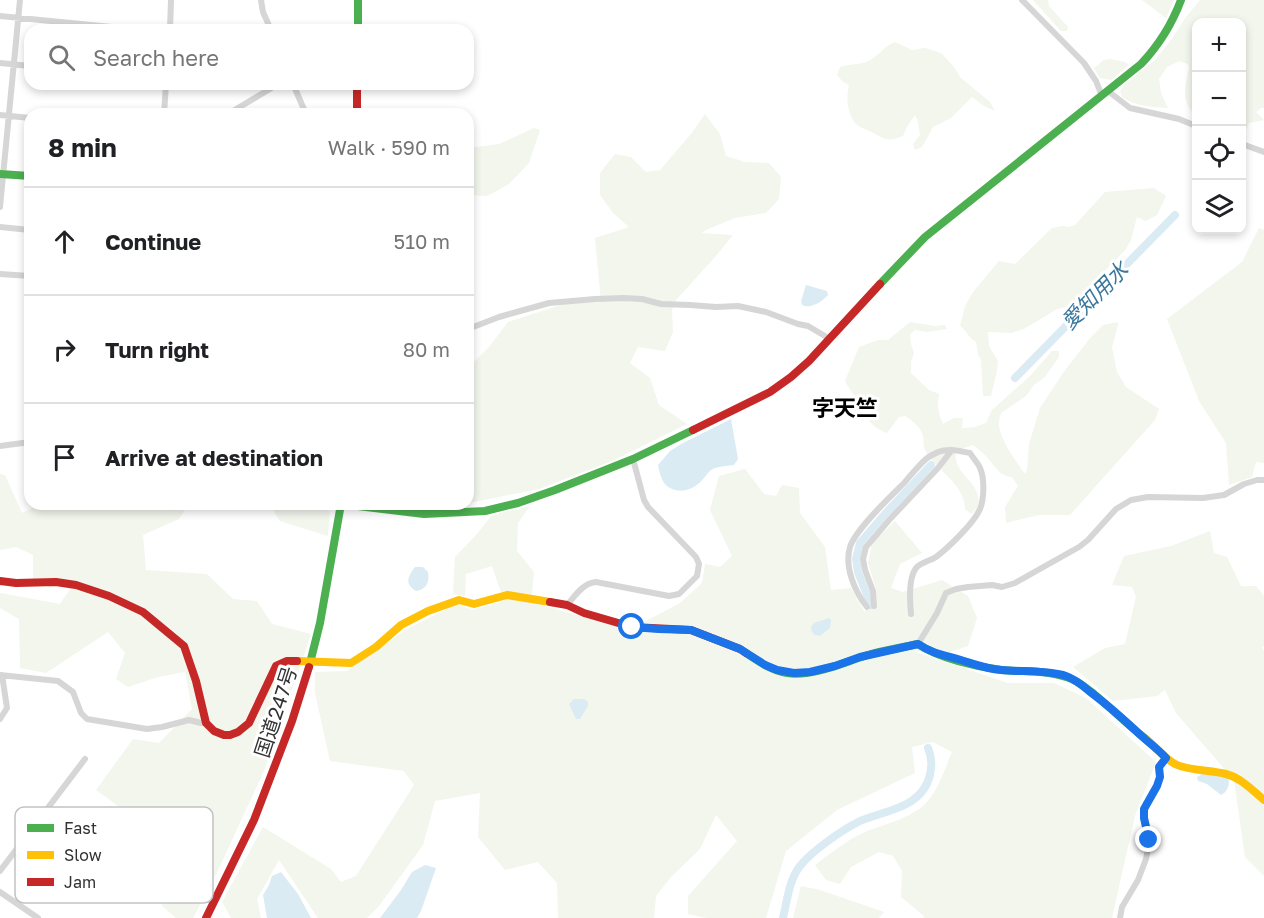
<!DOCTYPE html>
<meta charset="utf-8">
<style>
:root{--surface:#fff;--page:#f2f2f2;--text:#202124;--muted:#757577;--line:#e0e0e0}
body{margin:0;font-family:"Golos Text","Noto Sans JP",sans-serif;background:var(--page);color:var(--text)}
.controls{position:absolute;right:18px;top:18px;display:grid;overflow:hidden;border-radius:12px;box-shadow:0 3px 9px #0003}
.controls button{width:54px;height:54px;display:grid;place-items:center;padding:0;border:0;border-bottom:2px solid var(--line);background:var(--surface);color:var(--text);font:30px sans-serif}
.stop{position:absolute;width:18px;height:18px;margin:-14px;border:4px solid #1a73e8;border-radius:50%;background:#fff}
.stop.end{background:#1a73e8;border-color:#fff;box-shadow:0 2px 6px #0008}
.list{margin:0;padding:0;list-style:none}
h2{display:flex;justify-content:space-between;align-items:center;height:78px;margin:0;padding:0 24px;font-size:26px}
h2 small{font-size:20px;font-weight:400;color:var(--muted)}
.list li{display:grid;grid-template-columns:39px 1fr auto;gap:18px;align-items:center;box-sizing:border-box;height:108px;padding:0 24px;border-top:2px solid var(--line)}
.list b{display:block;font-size:22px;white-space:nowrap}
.list em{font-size:20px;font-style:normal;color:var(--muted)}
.icon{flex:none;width:33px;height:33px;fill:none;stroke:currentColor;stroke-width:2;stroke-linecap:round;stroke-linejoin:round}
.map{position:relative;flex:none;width:1264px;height:918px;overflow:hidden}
.search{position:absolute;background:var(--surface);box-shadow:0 3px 9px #0003;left:24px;top:24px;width:450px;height:66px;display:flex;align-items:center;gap:15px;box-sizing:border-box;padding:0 21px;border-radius:18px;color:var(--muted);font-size:22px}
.panel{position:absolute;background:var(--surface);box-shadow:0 3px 9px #0003;left:24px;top:108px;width:450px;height:402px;border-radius:18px}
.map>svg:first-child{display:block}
</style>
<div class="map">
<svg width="1264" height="918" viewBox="0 0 1264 918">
<rect width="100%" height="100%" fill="#fff"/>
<path fill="#f2f6ed" d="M1033 0H1048L1049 6 1068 27 1067 31H1061Z
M1142 0H1174L1166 18Z
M1200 0H1264V108H1261L1256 112 1264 120 1249 123 1246 130 1242 133V22H1196V117C1181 100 1184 90 1189 68L1188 64 1179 61 1167 67 1159 79 1161 93 1168 108C1152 107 1135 106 1122 97L1120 91 1125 84 1154 61 1171 40 1186 17Z
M895 42 912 50 925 48 941 53 954 67 961 78 990 102 995 111 984 106 972 97 951 118 933 127 922 147 915 150 913 144 920 135 918 122 915 115 908 125 903 136C888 142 886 140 872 132 867 130 858 127 855 123 847 112 846 97 849 85L843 82 837 75 840 67C848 64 858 65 866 62 877 58 884 46 895 42Z
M1110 59 1125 62 1129 65 1111 80 1100 78 1094 68 1104 60Z
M705 114 720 134 726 156 745 162 769 163 781 177 779 199 766 213 735 218 708 229 701 233 733 235 716 256 676 300 672 310 673 332 665 351 638 347 630 363 650 378 659 405 687 424 612 461 539 489 468 503V454L474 433 471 365 489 347 508 322 570 302H601L595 238 629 227 613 213 600 195V173L615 154 631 157 646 172 660 170 691 134Z
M534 128 540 130 529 163 509 184 487 196 468 195V148L499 144Z
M1154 188 1166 196 1157 215 1146 221 1137 217 1131 240 1126 249 1071 306 1057 309 1024 329 1011 333 988 332 989 346 998 361 997 371 991 396H983L981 360 978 354 976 342C968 338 967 330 960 326L965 306 973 292 999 261 1015 264 1052 228 1062 226 1068 227 1075 225 1105 192Z
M1259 228 1264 230V463L1256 462 1252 477 1229 485 1226 443 1199 401 1167 319 1242 262Z
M910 322 935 326 945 325 947 329 927 332 915 330 910 335 911 344 914 353 911 362V373L929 390 939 394C937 406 938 413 943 424L954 418H963L962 428 975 427 986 423 992 410 1030 376 1052 351H1059V357L1045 377 1034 385 1026 396 1001 413C1000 417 998 422 999 427 1003 444 1015 460 1025 474L1027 470 1029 444 1040 408 1063 373 1090 338 1103 325 1118 322V325L1112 347 1117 372 1126 387 1159 409 1155 420 1070 515H1039L1006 523 1005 507 1018 486 1012 477C998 476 994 464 985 455 982 452 977 448 973 445L957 450C956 453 955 458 956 460 959 477 985 487 977 507 976 510 973 512 971 514L965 509C965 486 940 472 928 455 920 443 926 442 922 433 919 425 911 420 905 416L899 417 887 433C868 426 868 417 858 401 854 394 849 389 845 381L859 347 878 340H888Z
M745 469 764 494 776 496 782 485 799 488 800 513 825 547 831 590 851 588 864 611 877 607 876 589 868 563 872 543 895 521 922 553 900 564 891 588 903 592 942 580 968 596 977 618 968 646 944 654 913 651 1008 683H1054L1086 698 1156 762 1135 816 1112 918H923L924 916 901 897 902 871 893 856 879 852 851 867 840 884 826 880 815 865C831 853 847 840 865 832 887 823 911 819 927 802 939 789 945 768 952 752L933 742 912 747 915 773 837 810 786 851 766 918H706L688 914V896L737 841 716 815 700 849 671 877 656 896 654 918H558L557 883 538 862 505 870 478 837 480 793 435 801 423 845 379 906 367 918H318L279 860 257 899 261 918H231L222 902 263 827 331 869 341 882 356 876 414 785 404 771 330 761 315 693V672L347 671 405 630 457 604 472 610 504 601 492 566 466 574 465 596 453 594 455 557 477 534 492 515 530 506 518 523 517 551 534 572 531 602 629 630 680 603 702 583 705 564 720 567 732 556 710 510 719 476Z
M0 474 5 475 22 513 41 504H147L155 511 160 504H189L179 519 143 535 146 570 207 574 233 599 257 601 272 624 311 634 264 771 214 879 193 918H176L161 905 179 896 190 874 180 851 96 790 133 739 159 743 192 709 185 672 158 677 128 687 116 679 125 653 108 632 46 673 20 668 19 619 0 608V593L60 604 70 589 33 580V555L16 547 0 550Z
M274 504H308L309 506 330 511 328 536 280 521 274 512Z
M1210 531 1214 553 1227 557 1241 586H1256L1264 596V646L1262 647 1264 651V876L1245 857 1234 780 1176 713 1165 690 1157 696 1113 701 1073 667 1105 648 1125 644 1136 597 1132 587 1112 585 1124 556 1171 546Z
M801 886 820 890 884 912 879 918H793Z"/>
<path fill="#dbebf4" d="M806 285 827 291 828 295C822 302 811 309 802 305L801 301Z
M731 419 738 459 734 465C727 466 717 466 711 470 706 474 703 481 698 484 689 492 673 494 664 483 661 478 659 471 658 465L670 451 681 444Z
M415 567H423L428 572C430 582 426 590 416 591 404 584 408 576 415 567Z
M829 618 831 620 830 628 820 636 815 635 812 632 811 627 814 623Z
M574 699H584L588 702V706L580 719H576L569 704Z
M1202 774C1211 775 1222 773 1229 780 1229 787 1227 792 1221 795L1207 784 1198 781 1197 777Z
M425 865 436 868 421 911 417 918H380L401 890 412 872Z
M281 872 298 894 311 918H267L263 895 269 885 272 876Z"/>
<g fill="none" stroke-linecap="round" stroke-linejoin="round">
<path stroke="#dbebf4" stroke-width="8" d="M1015 378 1175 215
M871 605 858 572 856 559 860 543 885 514 931 465
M783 918C787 901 789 880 800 866 813 850 842 830 860 821 886 810 922 808 930 775 932 765 932 758 928 748"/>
<path stroke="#d6d6d6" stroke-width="6" d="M261 0 263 12 271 30
M1022 0 1084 63 1096 81 1102 96
M0 16 142 30
M170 30 171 0
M0 63 30 66
M293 84 306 114
M1108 91 1130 108 1179 119 1196 126
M164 114 166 84
M228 114 278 84
M0 115 30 118
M1242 144 1264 152
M0 207 20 0
M0 227 30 230
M0 274 30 276
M468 329 499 317 549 303 595 299 624 298 642 299 661 304 690 305 716 307 738 306 766 312 798 324 808 326 830 339
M0 446 30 442
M169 507 172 504
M567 605C575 596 583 583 596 582L669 596 679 594 697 576 699 564 696 557 648 507 644 500 633 459
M874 606 873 591 865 570 863 559 866 547 890 519 938 468 952 450
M867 607C855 592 844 567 850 547 855 530 890 497 904 483 911 475 918 466 926 459 929 456 934 454 938 452 949 448 959 451 970 453 973 458 978 463 980 468 985 479 984 499 980 509 974 523 948 548 936 557 930 561 921 562 916 568 908 579 910 601 911 614
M918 644 937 613 946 593 956 589 968 587 992 585 1002 587 1015 583 1079 547 1088 540 1116 509 1131 500 1148 497 1203 498 1224 495 1244 484 1257 480H1264
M0 675 58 681 73 692 81 713 87 719 147 729 162 727 189 720 201 723H206
M0 719 7 708 2 675
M0 871 85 759
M0 892 38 918
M1120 918 1122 907 1138 880 1146 859 1149 844 1144 818V809L1159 781V767L1166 758"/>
<path stroke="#4caf50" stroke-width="8" d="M358 0V30
M0 174 30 176
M880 284 925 237 1141 64C1159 45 1172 24 1181 0
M341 504 424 514 485 511 518 503 555 490 633 459 693 430
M746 653C758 661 772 671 787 673 813 677 844 662 868 655 884 650 901 648 918 644 938 658 977 667 1002 670 1023 672 1046 670 1066 677 1077 680 1085 687 1094 694 1112 709 1128 725 1147 740
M309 667 320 623 341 504"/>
<path stroke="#ffc107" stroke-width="8" d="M297 661 351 663 376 647 401 625 428 611 459 600 474 604 507 595 550 602
M1147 740C1156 747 1164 758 1175 764 1189 771 1210 770 1226 774 1241 778 1252 790 1264 800"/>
<path stroke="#c62828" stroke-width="8" d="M357 84V114
M693 430 770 392 791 377 809 361 880 284
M0 581 16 583 56 582 76 585 109 596 143 612 184 646 196 681 206 723 214 731 224 735H230L238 732 249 723 276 666 287 661H297
M550 602 567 605 584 613 632 627 691 630 740 649 746 653
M206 918 254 820 292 721 309 667"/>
</g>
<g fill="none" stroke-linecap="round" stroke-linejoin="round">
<path stroke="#1a73e8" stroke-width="8" d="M632 627 659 629 691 630 740 649 765 665 777 670 794 673 810 672 835 666 860 657 918 644C933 654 944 655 961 660 974 664 987 669 1001 670 1021 672 1048 670 1066 676 1075 679 1082 685 1089 691 1105 703 1120 716 1135 730 1145 740 1156 747 1166 758L1159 767 1160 777 1157 786 1144 809V818L1149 840"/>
</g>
<g text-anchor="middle" stroke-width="6" stroke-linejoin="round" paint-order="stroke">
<g font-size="20" fill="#323232" stroke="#fff">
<text transform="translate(276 712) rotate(-72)" y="7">国道247号</text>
</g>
<g font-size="21" font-style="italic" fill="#38769b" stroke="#fff">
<text transform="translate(1095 296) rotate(-45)" y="7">愛知用水</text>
</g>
<g font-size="22" font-weight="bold" fill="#000" stroke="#fff">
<text x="845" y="416">字天竺</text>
</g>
</g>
<rect x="15" y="807" width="198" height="96" rx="9" fill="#fff" stroke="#c2c2c2" stroke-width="1.5"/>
<rect x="27" y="824" width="27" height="8" fill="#4caf50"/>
<rect x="27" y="851" width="27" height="8" fill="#ffc107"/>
<rect x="27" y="878" width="27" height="8" fill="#c62828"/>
<g font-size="16" fill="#323232">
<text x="64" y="834">Fast</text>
<text x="64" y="861">Slow</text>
<text x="64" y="888">Jam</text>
</g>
</svg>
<div class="controls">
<button>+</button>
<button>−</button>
<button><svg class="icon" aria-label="locate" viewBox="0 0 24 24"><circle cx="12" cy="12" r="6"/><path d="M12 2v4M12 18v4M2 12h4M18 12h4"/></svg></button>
<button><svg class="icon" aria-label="layers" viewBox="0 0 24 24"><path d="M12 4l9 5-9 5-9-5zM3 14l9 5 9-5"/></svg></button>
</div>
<div class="stop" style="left:632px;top:627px"></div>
<div class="stop end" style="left:1149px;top:840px"></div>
<div class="search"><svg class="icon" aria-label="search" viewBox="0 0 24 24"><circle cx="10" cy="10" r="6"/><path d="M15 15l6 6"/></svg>Search here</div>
<section class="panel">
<h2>8 min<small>Walk · 590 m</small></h2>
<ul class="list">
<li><svg class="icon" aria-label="ahead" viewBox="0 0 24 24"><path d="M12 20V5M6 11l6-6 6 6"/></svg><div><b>Continue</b></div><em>510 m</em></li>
<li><svg class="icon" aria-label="right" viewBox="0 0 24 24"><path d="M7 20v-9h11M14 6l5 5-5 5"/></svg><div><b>Turn right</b></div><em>80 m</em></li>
<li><svg class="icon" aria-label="arrive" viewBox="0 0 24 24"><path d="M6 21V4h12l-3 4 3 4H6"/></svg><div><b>Arrive at destination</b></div></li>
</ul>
</section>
</div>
